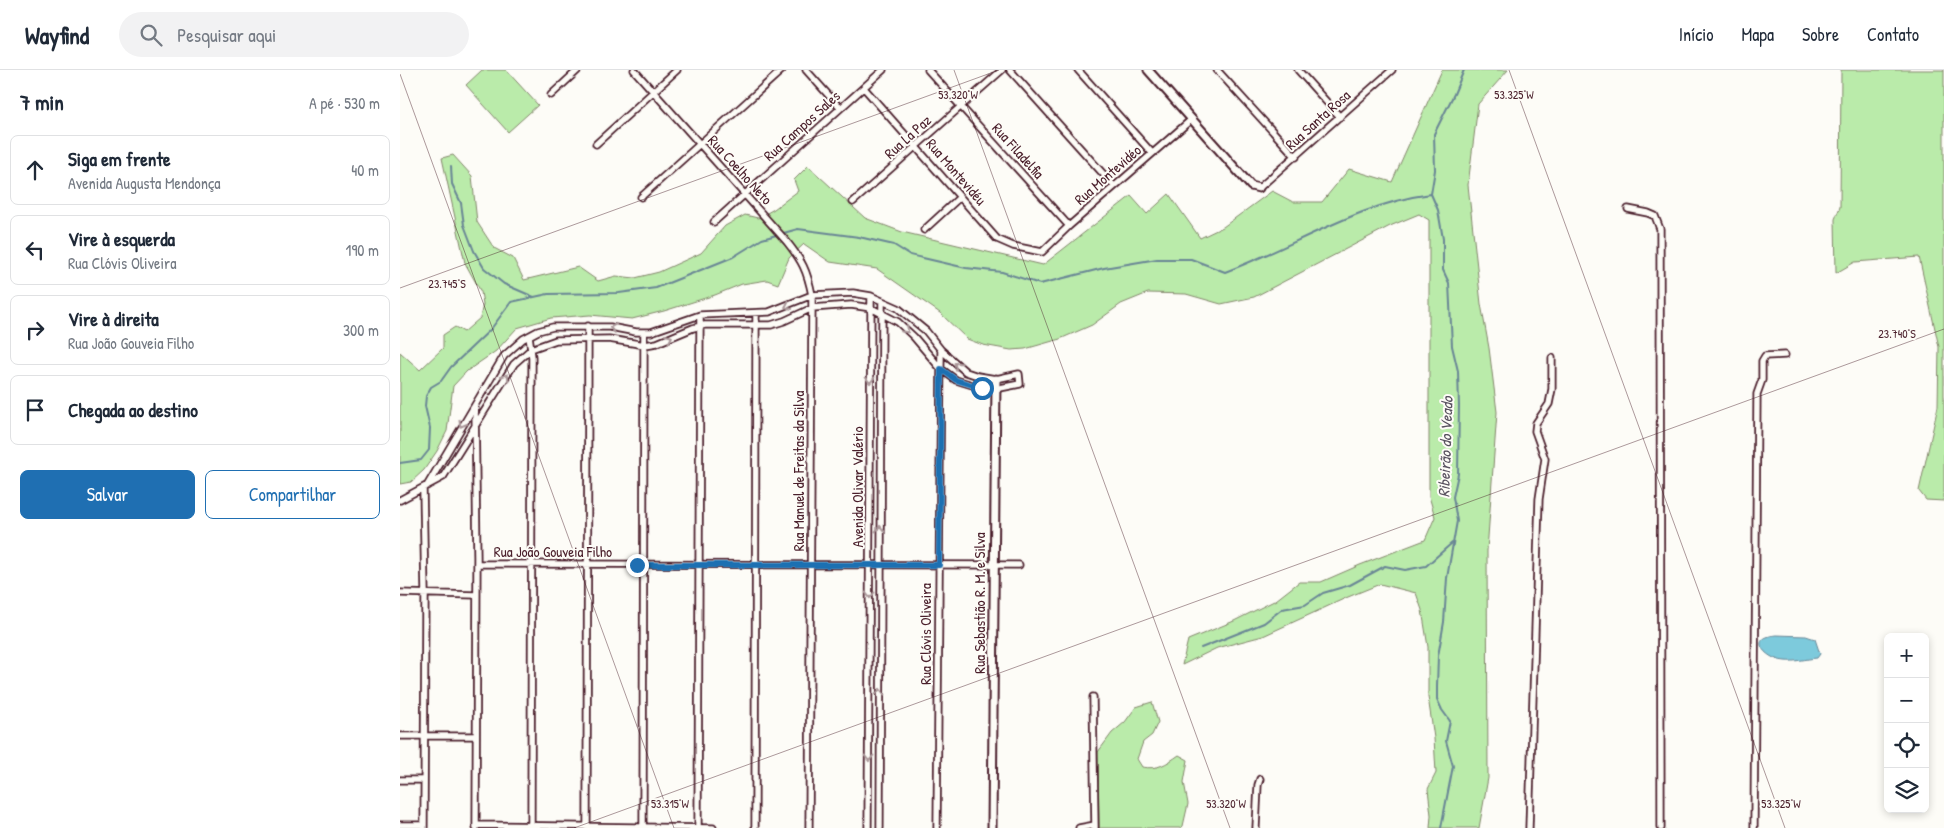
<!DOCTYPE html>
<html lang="pt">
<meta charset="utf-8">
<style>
:root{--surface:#fff;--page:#f2f2f3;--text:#1f2937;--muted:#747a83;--line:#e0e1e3;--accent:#1f6fb2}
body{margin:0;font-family:"Patrick Hand",sans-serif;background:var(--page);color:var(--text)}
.controls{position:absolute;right:15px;bottom:15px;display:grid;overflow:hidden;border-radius:8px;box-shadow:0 2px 8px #0003}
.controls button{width:45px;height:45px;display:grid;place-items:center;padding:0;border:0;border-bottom:1px solid var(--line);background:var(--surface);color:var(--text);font:25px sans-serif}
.stop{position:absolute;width:15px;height:15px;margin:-11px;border:4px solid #1f6fb2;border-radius:50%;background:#fff}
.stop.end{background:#1f6fb2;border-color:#fff;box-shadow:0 1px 5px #0008}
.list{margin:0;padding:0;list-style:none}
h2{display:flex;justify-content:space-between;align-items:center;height:65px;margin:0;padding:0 20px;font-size:21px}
h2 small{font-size:16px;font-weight:400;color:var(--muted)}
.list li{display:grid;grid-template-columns:32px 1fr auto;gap:15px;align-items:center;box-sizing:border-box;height:70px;margin:0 10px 10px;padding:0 10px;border:1px solid var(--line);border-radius:8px}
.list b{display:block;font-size:19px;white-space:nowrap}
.list p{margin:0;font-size:16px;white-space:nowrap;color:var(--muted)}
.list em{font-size:16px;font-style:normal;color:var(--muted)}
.actions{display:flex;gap:10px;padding:15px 20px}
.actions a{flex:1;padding:11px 0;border:1px solid var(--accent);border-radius:8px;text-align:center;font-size:18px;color:var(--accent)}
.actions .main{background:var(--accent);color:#fff}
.icon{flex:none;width:28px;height:28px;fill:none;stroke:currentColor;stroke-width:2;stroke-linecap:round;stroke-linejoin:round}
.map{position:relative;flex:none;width:1544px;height:758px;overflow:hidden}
header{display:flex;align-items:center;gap:30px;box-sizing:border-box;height:70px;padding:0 25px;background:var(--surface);border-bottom:1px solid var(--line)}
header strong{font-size:24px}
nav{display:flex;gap:28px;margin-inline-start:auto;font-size:18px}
.search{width:350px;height:45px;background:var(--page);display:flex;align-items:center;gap:12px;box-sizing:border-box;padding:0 18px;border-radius:28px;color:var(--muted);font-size:19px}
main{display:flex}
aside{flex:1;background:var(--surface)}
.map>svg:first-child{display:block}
</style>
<header>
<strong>Wayfind</strong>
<div class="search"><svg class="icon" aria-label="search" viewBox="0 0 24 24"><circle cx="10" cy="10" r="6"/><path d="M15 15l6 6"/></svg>Pesquisar aqui</div>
<nav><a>Início</a><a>Mapa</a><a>Sobre</a><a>Contato</a></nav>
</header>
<main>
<aside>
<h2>7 min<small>A pé · 530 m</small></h2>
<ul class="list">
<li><svg class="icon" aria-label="ahead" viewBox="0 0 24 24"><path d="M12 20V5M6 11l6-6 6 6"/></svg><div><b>Siga em frente</b><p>Avenida Augusta Mendonça</p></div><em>40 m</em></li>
<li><svg class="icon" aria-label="left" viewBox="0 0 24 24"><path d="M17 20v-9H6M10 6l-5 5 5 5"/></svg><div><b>Vire à esquerda</b><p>Rua Clóvis Oliveira</p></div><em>190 m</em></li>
<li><svg class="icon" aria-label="right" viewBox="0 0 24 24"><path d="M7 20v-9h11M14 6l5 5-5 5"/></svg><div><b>Vire à direita</b><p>Rua João Gouveia Filho</p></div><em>300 m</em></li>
<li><svg class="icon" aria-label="arrive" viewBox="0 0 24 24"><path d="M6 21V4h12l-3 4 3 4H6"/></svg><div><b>Chegada ao destino</b></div></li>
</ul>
<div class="actions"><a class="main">Salvar</a><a>Compartilhar</a></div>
</aside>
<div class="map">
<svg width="1544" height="758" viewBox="0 0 1544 758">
<rect width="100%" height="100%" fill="#fdfcf7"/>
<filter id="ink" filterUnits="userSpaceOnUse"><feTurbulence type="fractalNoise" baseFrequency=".02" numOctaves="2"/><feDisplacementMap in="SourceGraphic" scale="10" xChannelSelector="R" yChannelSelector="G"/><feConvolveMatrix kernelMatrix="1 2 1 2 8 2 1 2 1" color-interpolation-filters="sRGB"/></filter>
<g filter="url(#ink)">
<path fill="#baebaa" stroke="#82856a" d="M82 0H106L138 35 108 62 66 15Z
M1042 0H1108L1078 34 1068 115 1081 234 1089 278 1097 342 1087 481 1088 708 1079 758H1030L1031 745 1028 719 1036 703 1034 668 1028 627V577L1022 540 1016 523 980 514 948 527 863 566 817 578 782 595 788 570 834 551 876 530 899 512H921L960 495 1025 470 1035 447 1029 426V150L1019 144 990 156 854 227 821 234 786 224 748 223 721 234 692 255 660 269 625 279 611 280 583 275 567 269 540 243 477 199 430 192 404 174 389 188 378 214 367 210 342 214 315 225 264 241 232 249 190 245 151 248 117 258 96 281 67 301 53 316 47 361 37 381 24 400 11 412 0 414V282L20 300 43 278V265L55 257 64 262 80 248 83 234 81 222 65 193 42 88 53 85 72 106 77 152 94 178 113 188 124 210 178 197 198 211 216 206 235 208 259 202 301 183 325 156 345 145 358 148 374 139 398 121 394 110 408 96 465 148 502 162 643 195 731 126 747 144 769 124 800 168 823 157 872 121 893 132H922L949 99 992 112Z
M1441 0H1544V431L1526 430 1519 421 1538 336 1539 277 1519 187 1455 192 1436 203 1435 149 1440 137Z
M752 632 758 652 752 665 743 672 737 689 742 697C758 700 766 694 779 685L788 690 784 712 788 734 783 756 781 758H699L698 682 712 663 725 652 736 637Z"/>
<path fill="#7dcadc" stroke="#698695" d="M1376 565 1406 566 1415 569 1420 584 1417 588C1406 589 1395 592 1385 591 1367 590 1346 568 1376 565Z"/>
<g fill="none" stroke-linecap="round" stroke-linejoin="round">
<path stroke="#698695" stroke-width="2" d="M51 96 52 114 61 133 64 155 74 181 84 198 104 214 134 227
M0 393 21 390 29 380 30 358 25 336 26 326 31 317 41 311 51 297 91 259 111 232 148 224 219 223 256 218 333 187 362 169 398 159 459 167 494 175 510 185 566 198 602 202 640 214 704 198 757 189H791L825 202C893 177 959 133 1031 124
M801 578 864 553 882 539 905 535 923 523 950 515 985 496 1005 500 1026 496 1052 473
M1041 758 1053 696 1046 671 1050 651 1042 640 1037 629V616L1038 586 1044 552 1047 508 1057 451 1053 427 1058 404 1059 336 1058 301 1052 276 1049 213 1043 200V169L1038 140 1031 124 1035 100 1034 64 1054 24 1064 0"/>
<g stroke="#4a1f2b" stroke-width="9">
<path id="minor" d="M234 0 387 172C402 191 407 200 412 225L409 758
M406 0 440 38
M528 0 669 156
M610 0 714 116
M678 0 752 83
M817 0 896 87
M898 0 940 47
M464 18 597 169 613 176 642 182 669 156 792 49
M151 25 178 0
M196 74 277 0
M859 118 992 0
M241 127 382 0
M453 132 602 0
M1228 139 1248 143 1255 146 1260 159 1261 758
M314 152 483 0
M524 160 560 127
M129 266 132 287 131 758
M75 335 77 487 76 758
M23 419 25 524 24 758
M0 430 43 407 114 294 131 279 156 270 209 269 245 275 257 273 293 258 305 255H371L384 251 412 238 451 235 471 238 498 252 514 267 541 299 556 310 582 318 595 319 620 314 619 304 596 309 578 306 566 302 541 280 526 261 498 238 471 226 453 223 412 225 369 242 300 245 251 262H236L210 257H153L138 261 123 269 104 286 27 416
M77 494 619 495
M0 523 76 525
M693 627 695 758
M0 666H75
M0 710H24
M0 755H24
M76 755 313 758
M187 758 188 256
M243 758 244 262
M298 758 300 245
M355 758 356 244
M468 758 471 226
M480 758 482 231
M537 758 541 280
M679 758 695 755
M856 758 858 715 860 709
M1129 758 1139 429 1145 389 1135 361 1136 353 1149 334 1152 319V288
M1354 758 1357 324 1362 310V291L1365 286 1385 285"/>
</g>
<g stroke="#4a1f2b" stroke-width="11">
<path id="tertiary" d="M748 0 851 116 859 118
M592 758 596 309"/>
</g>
<use href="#minor" stroke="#fdfcf7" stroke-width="5.5"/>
<use href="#tertiary" stroke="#fdfcf7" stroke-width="7"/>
</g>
<defs><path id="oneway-chevron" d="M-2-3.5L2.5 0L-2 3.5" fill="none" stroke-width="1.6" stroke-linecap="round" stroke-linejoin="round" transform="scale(1.25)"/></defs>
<g stroke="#ac999b">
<use href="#oneway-chevron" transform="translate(388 236) rotate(155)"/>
<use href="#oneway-chevron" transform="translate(213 258) rotate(-172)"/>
<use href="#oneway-chevron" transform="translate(506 260) rotate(44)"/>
<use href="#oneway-chevron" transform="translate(269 268) rotate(-24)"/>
<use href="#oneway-chevron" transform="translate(557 295) rotate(-141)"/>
<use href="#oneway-chevron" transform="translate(106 307) rotate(-58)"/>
<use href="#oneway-chevron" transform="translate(470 310) rotate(90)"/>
<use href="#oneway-chevron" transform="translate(62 354) rotate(120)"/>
<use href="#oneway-chevron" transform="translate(480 459) rotate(-89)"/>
<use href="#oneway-chevron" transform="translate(470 525) rotate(90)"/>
<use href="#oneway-chevron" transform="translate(480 622) rotate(-90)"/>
<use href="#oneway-chevron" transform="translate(469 688) rotate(90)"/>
</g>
</g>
<g fill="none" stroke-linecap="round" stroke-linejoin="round" filter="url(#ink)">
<path stroke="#1f6fb2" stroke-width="6" d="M237 495H539L541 299 556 310 582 318"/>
</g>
<path fill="none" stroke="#4a1f2b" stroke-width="1" stroke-opacity="0.45" d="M554 0 830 758M1109 0 1385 758M0 4 274 758M0 218 599 0M174 758 1544 259"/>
<g text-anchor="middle" stroke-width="4" stroke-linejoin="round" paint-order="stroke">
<g font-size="15" fill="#4a1f2b" stroke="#fdfcf7">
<text transform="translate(918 50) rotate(-42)" y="5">Rua Santa Rosa</text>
<text transform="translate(402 56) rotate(-42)" y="5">Rua Campos Sales</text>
<text transform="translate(508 67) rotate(-42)" y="5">Rua La Paz</text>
<text transform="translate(618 81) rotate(48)" y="5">Rua Filadelfia</text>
<text transform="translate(340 100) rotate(48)" y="5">Rua Coelho Neto</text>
<text transform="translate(556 102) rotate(49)" y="5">Rua Montevidéu</text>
<text transform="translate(708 105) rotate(-41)" y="5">Rua Montevidéo</text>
<text transform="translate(399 401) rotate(-90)" y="5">Rua Manuel de Freitas da Silva</text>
<text transform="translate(458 417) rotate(-90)" y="5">Avenida Olivar Valério</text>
<text x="153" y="487">Rua João Gouveia Filho</text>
<text transform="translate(580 533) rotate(-90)" y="5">Rua Sebastião R. M. e Silva</text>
<text transform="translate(526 564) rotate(-90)" y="5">Rua Clóvis Oliveira</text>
</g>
<g font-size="16" font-style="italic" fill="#595260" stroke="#fdfcf7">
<text transform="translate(1045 377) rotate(-88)" y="6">Ribeirão do Veado</text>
</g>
</g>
<g font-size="12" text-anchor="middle" fill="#4a1f2b" stroke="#fdfcf7" stroke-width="4" stroke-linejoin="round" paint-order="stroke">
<text x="558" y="29">53.320°W</text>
<text x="1114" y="29">53.325°W</text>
<text x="47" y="218">23.745°S</text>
<text x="1497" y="268">23.740°S</text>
<text x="270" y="738">53.315°W</text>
<text x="826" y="738">53.320°W</text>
<text x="1381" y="738">53.325°W</text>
</g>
</svg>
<div class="controls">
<button>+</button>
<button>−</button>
<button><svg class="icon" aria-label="locate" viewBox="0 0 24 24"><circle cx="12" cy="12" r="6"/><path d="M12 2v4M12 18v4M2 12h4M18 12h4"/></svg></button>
<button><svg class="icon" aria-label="layers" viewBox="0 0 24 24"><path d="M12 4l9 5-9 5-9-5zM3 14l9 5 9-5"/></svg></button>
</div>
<div class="stop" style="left:582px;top:318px"></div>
<div class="stop end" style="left:237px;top:495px"></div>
</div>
</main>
